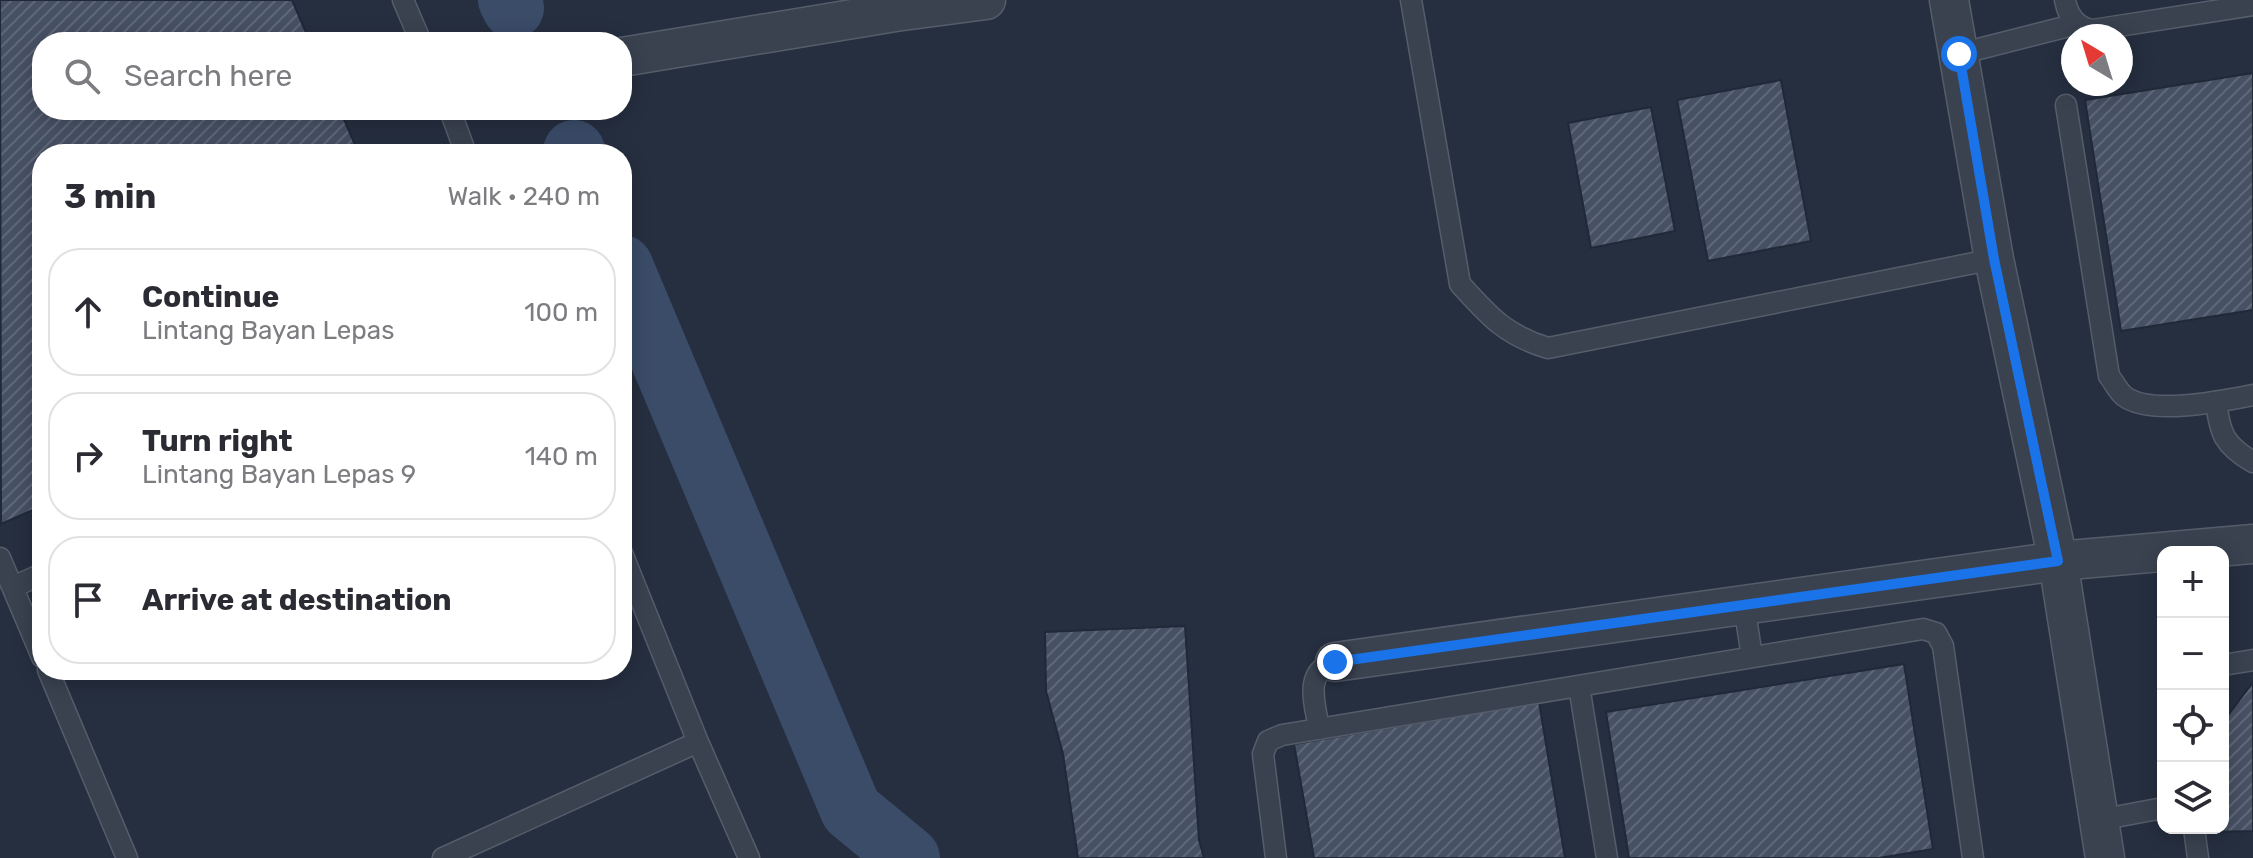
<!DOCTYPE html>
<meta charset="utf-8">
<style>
:root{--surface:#fff;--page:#f7f7f7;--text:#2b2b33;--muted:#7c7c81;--line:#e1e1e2}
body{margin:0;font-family:Rubik,sans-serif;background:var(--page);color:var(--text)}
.controls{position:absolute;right:24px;bottom:24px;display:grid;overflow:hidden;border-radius:16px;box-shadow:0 4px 20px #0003}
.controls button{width:72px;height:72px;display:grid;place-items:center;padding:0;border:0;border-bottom:2px solid var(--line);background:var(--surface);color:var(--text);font:40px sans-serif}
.compass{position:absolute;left:2061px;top:24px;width:72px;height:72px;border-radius:50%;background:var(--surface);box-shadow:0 4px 20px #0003;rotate:322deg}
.stop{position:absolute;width:24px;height:24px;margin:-18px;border:6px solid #1a73e8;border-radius:50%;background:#fff}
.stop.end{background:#1a73e8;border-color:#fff;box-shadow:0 2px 8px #0008}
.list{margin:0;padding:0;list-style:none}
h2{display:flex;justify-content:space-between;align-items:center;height:104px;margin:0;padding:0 32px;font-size:34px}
h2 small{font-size:26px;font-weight:400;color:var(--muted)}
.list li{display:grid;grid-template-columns:52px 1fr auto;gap:24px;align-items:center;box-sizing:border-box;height:128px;margin:0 16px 16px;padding:0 16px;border:2px solid var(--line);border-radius:32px}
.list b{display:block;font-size:30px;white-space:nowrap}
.list p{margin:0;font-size:26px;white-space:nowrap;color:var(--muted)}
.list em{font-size:26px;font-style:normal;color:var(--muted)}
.icon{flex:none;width:44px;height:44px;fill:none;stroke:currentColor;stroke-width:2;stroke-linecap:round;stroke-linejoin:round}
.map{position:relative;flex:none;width:2253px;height:858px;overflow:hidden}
.search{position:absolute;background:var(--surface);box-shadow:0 4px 20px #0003;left:32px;top:32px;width:600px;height:88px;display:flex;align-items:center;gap:20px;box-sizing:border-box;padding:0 28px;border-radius:32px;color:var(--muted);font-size:30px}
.panel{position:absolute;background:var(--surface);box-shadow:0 4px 20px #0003;left:32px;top:144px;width:600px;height:536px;border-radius:32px}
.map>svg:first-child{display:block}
</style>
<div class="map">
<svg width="2253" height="858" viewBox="0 0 2253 858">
<defs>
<pattern id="building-hatch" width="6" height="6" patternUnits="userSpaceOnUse" patternTransform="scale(2)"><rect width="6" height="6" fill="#475164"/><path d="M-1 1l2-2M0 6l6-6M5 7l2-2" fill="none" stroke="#5f6879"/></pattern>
</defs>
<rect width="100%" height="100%" fill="#262f40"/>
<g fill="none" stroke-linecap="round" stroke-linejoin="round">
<path stroke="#3b4c69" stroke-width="62" d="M509 0 513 8
M574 151 575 154
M622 266 851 810 909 858"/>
</g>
<path fill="url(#building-hatch)" stroke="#202937" stroke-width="2" d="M0 0H292L310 42H42V110H340L359 154H42V506L1 524Z
M2253 73V310L2121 331 2085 100Z
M1781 80 1811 241 1708 261 1677 100Z
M1651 107 1675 231 1591 248 1568 123Z
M1185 626 1199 840 1204 858H1078L1063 754 1046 691 1045 632Z
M1904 664 1933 849 1879 858H1629L1606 712Z
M2253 682V831L2210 832V828H2223V722Z
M1539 702 1565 858H1314L1294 744Z"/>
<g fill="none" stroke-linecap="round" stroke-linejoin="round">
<g stroke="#555d6a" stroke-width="23">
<path id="lane" d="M403 0 421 42
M1411 0 1460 284C1489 316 1505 335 1548 348L1994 259
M2065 0C2068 16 2076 28 2093 30L2253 5
M1959 54 2077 24
M2066 105 2109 376C2114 382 2118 391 2124 396 2150 416 2222 401 2253 395
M450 110 466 154
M2216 402C2220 434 2224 445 2253 462
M622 553 698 742 749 858
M0 558 42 657
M13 587 42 574
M1744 605 1752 657
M2223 665 2253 660
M48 670 127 858
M1579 686 1607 858
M1319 729C1315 703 1303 672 1335 662
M2099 820 2163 808
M2194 828 2198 858
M443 858 698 742
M1276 858 1263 754 1268 741 1282 735 1923 629 1936 633 1943 646 1973 858"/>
</g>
<g stroke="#555d6a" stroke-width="41">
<path id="street" d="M1949 0 1994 259 2058 561 2105 858
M622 57 895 12 986 0
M1335 662 2058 561 2253 544"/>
</g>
<use href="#lane" stroke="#3a4250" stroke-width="20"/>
<use href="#street" stroke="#3a4250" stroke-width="38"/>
</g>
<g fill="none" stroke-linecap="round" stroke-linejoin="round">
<path stroke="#1a73e8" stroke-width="10" d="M1335 662 2058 561 1994 259 1959 54"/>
</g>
</svg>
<div class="controls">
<button>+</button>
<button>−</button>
<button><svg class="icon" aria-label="locate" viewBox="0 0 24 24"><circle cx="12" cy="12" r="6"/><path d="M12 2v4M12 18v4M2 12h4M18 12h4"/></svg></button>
<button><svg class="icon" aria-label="layers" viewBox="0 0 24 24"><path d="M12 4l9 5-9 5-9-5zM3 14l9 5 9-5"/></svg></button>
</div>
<svg class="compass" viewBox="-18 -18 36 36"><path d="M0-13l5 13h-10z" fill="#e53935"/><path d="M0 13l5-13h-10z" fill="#7c7c81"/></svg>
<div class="stop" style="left:1959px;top:54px"></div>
<div class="stop end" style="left:1335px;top:662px"></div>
<div class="search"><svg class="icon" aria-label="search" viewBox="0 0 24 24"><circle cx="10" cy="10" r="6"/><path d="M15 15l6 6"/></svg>Search here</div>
<section class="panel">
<h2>3 min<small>Walk · 240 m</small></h2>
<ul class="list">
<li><svg class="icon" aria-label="ahead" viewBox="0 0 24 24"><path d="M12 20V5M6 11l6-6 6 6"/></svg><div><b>Continue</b><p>Lintang Bayan Lepas</p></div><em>100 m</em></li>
<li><svg class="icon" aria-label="right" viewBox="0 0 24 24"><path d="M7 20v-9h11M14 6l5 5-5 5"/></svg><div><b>Turn right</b><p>Lintang Bayan Lepas 9</p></div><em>140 m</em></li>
<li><svg class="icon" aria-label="arrive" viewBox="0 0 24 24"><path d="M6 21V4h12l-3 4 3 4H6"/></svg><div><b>Arrive at destination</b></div></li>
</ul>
</section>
</div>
